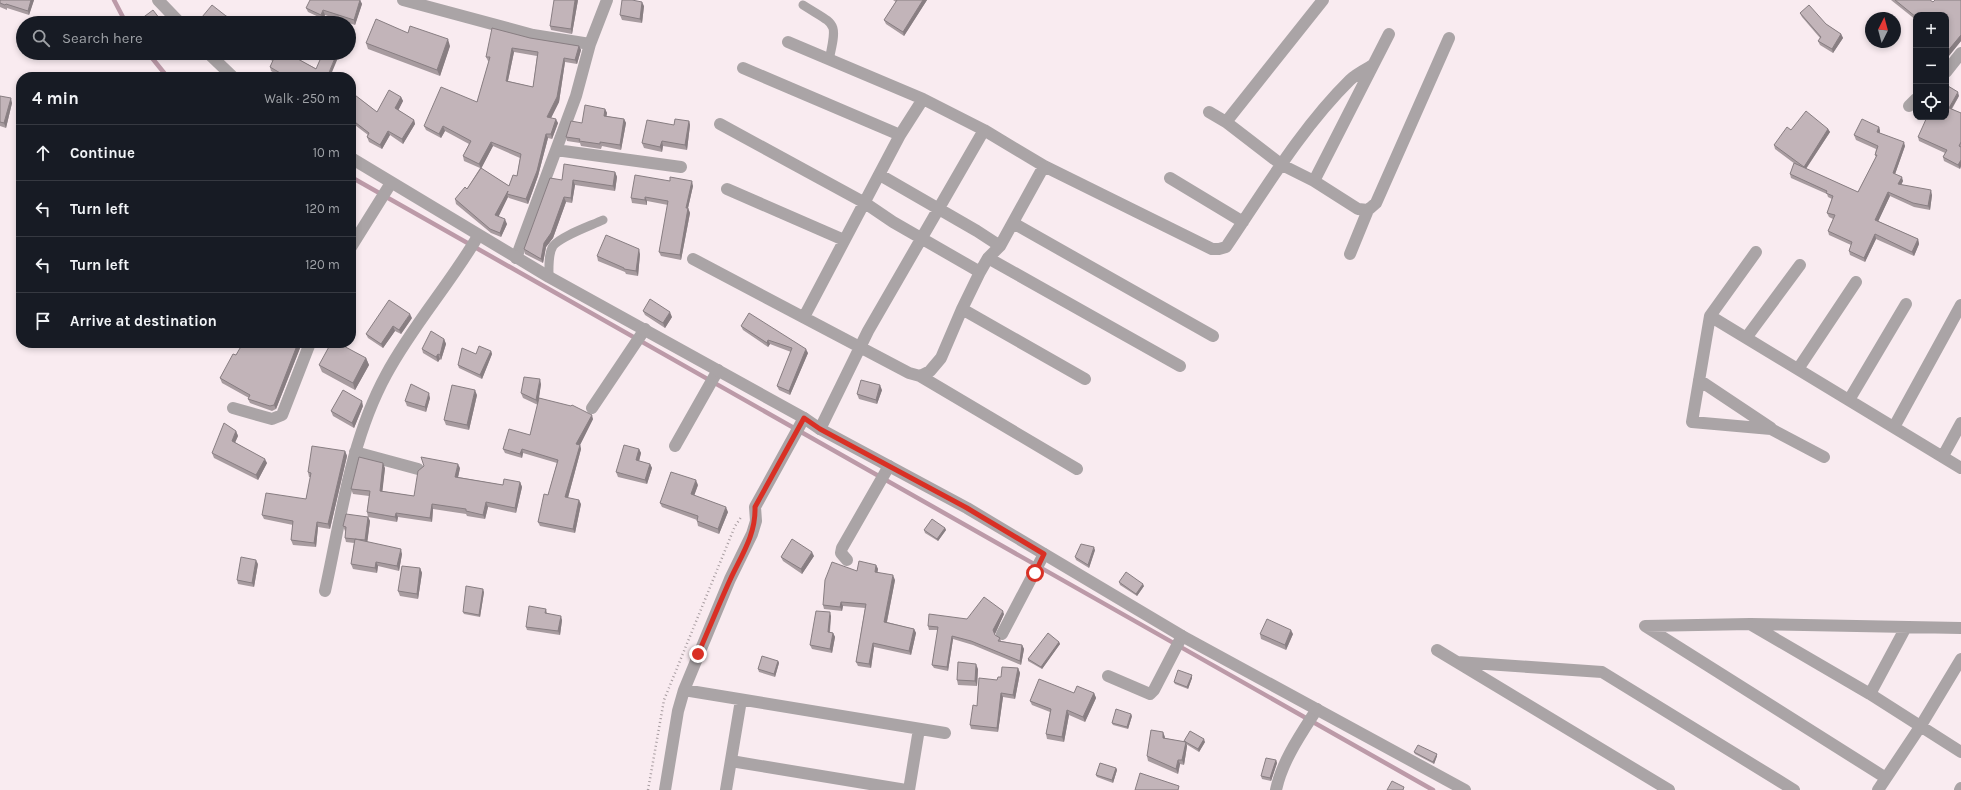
<!DOCTYPE html>
<meta charset="utf-8">
<style>
:root{--surface:#171b24;--page:#20242c;--text:#f1f3f6;--muted:#9ea1a6;--line:#363941}
body{margin:0;font-family:Karla,sans-serif;background:var(--page);color:var(--text)}
.controls{position:absolute;right:12px;top:12px;display:grid;overflow:hidden;border-radius:8px;box-shadow:0 2px 6px #0003}
.controls button{width:36px;height:36px;display:grid;place-items:center;padding:0;border:0;border-bottom:1px solid var(--line);background:var(--surface);color:var(--text);font:20px sans-serif}
.compass{position:absolute;left:1865px;top:12px;width:36px;height:36px;border-radius:50%;background:var(--surface);box-shadow:0 2px 6px #0003;rotate:6deg}
.stop{position:absolute;width:12px;height:12px;margin:-9px;border:3px solid #d93025;border-radius:50%;background:#fff}
.stop.end{background:#d93025;border-color:#fff;box-shadow:0 1px 4px #0008}
.list{margin:0;padding:0;list-style:none}
h2{display:flex;justify-content:space-between;align-items:center;height:52px;margin:0;padding:0 16px;font-size:17px}
h2 small{font-size:13px;font-weight:400;color:var(--muted)}
.list li{display:grid;grid-template-columns:26px 1fr auto;gap:12px;align-items:center;box-sizing:border-box;height:56px;padding:0 16px;border-top:1px solid var(--line)}
.list b{display:block;font-size:15px;white-space:nowrap}
.list em{font-size:13px;font-style:normal;color:var(--muted)}
.icon{flex:none;width:22px;height:22px;fill:none;stroke:currentColor;stroke-width:2;stroke-linecap:round;stroke-linejoin:round}
.map{position:relative;flex:none;width:1961px;height:790px;overflow:hidden}
.search{position:absolute;background:var(--surface);box-shadow:0 2px 6px #0003;left:16px;top:16px;width:340px;height:44px;display:flex;align-items:center;gap:10px;box-sizing:border-box;padding:0 14px;border-radius:22px;color:var(--muted);font-size:15px}
.panel{position:absolute;background:var(--surface);box-shadow:0 2px 6px #0003;left:16px;top:72px;width:340px;height:276px;border-radius:16px}
.map>svg:first-child{display:block}
</style>
<div class="map">
<svg width="1961" height="790" viewBox="0 0 1961 790">
<rect width="100%" height="100%" fill="#f9ebf0"/>
<g fill="none" stroke-linecap="round" stroke-linejoin="round">
<path stroke="#bc9aa8" stroke-width="4.5" d="M114 0 126 23
M148 53 165 74 171 77
M351 177 1433 790"/>
<path stroke="#a79ca0" stroke-width="2.5" stroke-dasharray="1 3" stroke-linecap="butt" d="M648 790 664 700 735 526 742 516"/>
<path stroke="#aaa4a6" stroke-width="9" d="M803 5C836 26 838 20 829 60
M549 277C549 268 548 254 553 246 561 236 590 226 603 220"/>
<path stroke="#aaa4a6" stroke-width="12" d="M403 0 533 35 590 44
M788 42 923 99 984 130 868 331 820 429
M743 68 900 135
M1946 72 1961 53
M1909 106 1916 99
M1209 112 1226 122 1282 165 1314 181 1358 209 1368 210 1376 203 1449 38
M1226 122 1323 0
M720 124 865 203 893 222 980 272
M556 150 681 167
M1044 166 1212 249H1219L1226 247C1264 191 1302 127 1350 80 1356 74 1366 69 1373 65
M880 175 977 231 1000 246
M1170 178 1243 222
M1314 181 1389 34
M727 189 844 240
M1013 223 1213 336
M351 247 391 183
M1756 252 1710 316 1961 468
M1350 254 1368 210
M516 258 576 96 590 44 607 0
M988 258 1180 366
M693 259 909 373 920 376 930 371 941 358 962 309 980 272 988 258 1000 246 1044 166 984 130
M962 309 1085 379
M1710 316 1692 422 1771 429 1824 457
M804 317 900 135 923 99
M1746 338 1800 265
M1798 369 1856 282
M920 376 1077 469
M1699 380 1771 428
M1849 400 1906 304
M233 408 272 419 282 415 310 343
M592 408 645 329
M1894 427 1961 305
M675 446 718 370
M355 452 418 469
M1943 456 1961 423
M847 560 841 553 842 548 889 466
M325 591C341 519 350 441 386 375 412 326 450 284 478 236
M1751 624 1961 628
M1002 634 1044 554
M1437 650 1669 790
M1457 662 1602 672 1794 790
M1108 676 1150 694 1154 690 1182 636
M684 690 945 733
M1870 694 1906 627
M731 761 906 790
M1886 778 1645 626 1750 624 1870 694 1961 752
M665 790 678 711 684 690 730 579 752 534 756 521 755 507 804 418
M726 790 741 700
M909 790 919 729
M1276 790C1282 761 1301 734 1317 709
M1878 790 1920 727 1961 659
M1960 790 1961 788"/>
<path stroke="#aaa4a6" stroke-width="12" d="M158 0 180 23
M208 53 233 77
M351 158 549 277 804 418 820 429 967 508 1182 636 1465 790"/>
</g>
<path fill="#a79b9f" fill-rule="evenodd" d="M0 0H34L29 15 7 8V10L0 7Z
M360 0 362 4 355 25 325 15 323 19 308 12 306 8Z
M578 0 572 34 551 30 550 26Z
M893 0H927L904 36 886 24 884 20 896 2Z
M1891 0H1930L1933 2 1961 0V41L1948 57 1946 56V15H1916V20Z
M644 6 642 23 622 20 620 15Z
M1800 13 1826 24 1841 34 1843 38 1833 53 1820 45 1818 41 1820 38 1802 17Z
M226 16 242 23H206L203 21 202 17Z
M530 38 579 46 581 50 577 64 565 62 559 102 551 118 558 123 552 139 548 138 538 176 528 204 509 198 508 197 498 216 507 224 501 237 491 233 456 204 455 199 467 189 480 168 464 161 463 156 469 144 445 131 441 138 426 130 424 126 477 102 489 61H488L486 57ZM514 52 537 56 533 87 508 81ZM493 146 520 158 517 176 509 186 481 168Z
M366 43 450 46 440 76 368 49Z
M254 53H287L332 77H281L271 71 270 67 273 61Z
M351 92 377 112 401 97 403 101 398 110 414 120 415 124 403 144 390 135 382 149 369 142 367 137 368 135 351 122Z
M0 96 12 103 6 128 0 126Z
M1959 96 1952 109 1961 113V166L1960 169 1944 161 1943 157 1945 153 1919 141 1918 137Z
M605 109 607 113 606 116 624 119 626 123 621 150 602 146 601 149 581 146 580 143 567 141 566 137 582 123Z
M689 121 690 125 687 150 663 146 662 152 644 148 642 143 674 125Z
M1879 127 1880 131V133L1905 146 1895 174 1903 181 1901 185 1932 195 1930 210 1914 207 1890 196 1878 221 1918 239 1919 244 1914 256 1876 239 1865 262 1850 255 1849 251 1851 245 1829 235 1828 231 1833 219 1829 217 1827 213 1832 199 1828 197 1827 194 1791 178 1790 174 1795 164 1775 149 1774 145 1791 130 1828 129 1830 132 1806 169 1858 192 1876 157 1875 155 1876 149 1856 140 1854 135Z
M615 172 617 177 615 191 575 185 572 203 566 202 553 238 546 247 543 263 525 254 524 249 562 180Z
M670 181 693 186 688 208 690 213 681 260 661 256 659 252 668 205 647 201V205L632 203 631 198Z
M640 254 638 276 626 274 625 272 598 261 597 256Z
M643 311 672 317 665 328 645 315Z
M412 318 401 334 395 331 383 348 368 338 366 334Z
M741 326 808 353 790 395 779 390 777 386 791 352 770 344 768 347 743 330Z
M444 339 446 344 441 360 440 359 438 362 423 353 422 349Z
M302 343 276 409 272 411 250 403 248 399 249 398 222 383 220 378 236 355Z
M491 351 492 354 482 379 459 368 458 365 476 354Z
M366 358 369 365 355 390 322 372 319 365Z
M541 384 538 402 593 419 580 445 581 449 568 498 581 504 575 533 540 526 538 522 548 495 557 463 523 453 522 458 505 453 503 449 530 435 538 405 523 398 521 393Z
M882 390 877 404 859 399 857 394Z
M477 395 469 430 446 425 444 420Z
M430 398 426 412 407 406 405 401Z
M363 406 354 428 333 416 331 411Z
M236 431 238 436 235 442 267 463 258 480 214 458 212 453Z
M639 449 641 453 639 461 650 464 652 468 647 484 618 477 616 472Z
M345 451 347 456 330 529 318 527 316 547 293 545 291 540 293 525 264 519 262 515 306 499 311 477H309L308 472Z
M385 468 382 491 414 496 460 468 458 477 503 485 520 482 522 487 516 513 488 507 485 519 467 516 466 514 433 509 432 522 398 517 397 522 368 517 370 521 367 542 402 554 399 571 378 566 377 573 353 569 351 564 354 543 346 542 345 538 346 531H345L343 526 368 517 367 512 369 496 353 494 351 489Z
M698 485 694 495 728 512 719 534 698 526 697 521V520L662 507 660 503Z
M945 528 946 530 938 541 925 533 924 530Z
M1095 550 1089 568 1076 560 1075 557Z
M814 556 802 574 783 561 781 557Z
M258 564 254 587 238 584 237 580Z
M876 565 878 569 877 572 895 580 887 622 914 629 916 633 911 655 874 647 871 668 858 666 856 662 865 608 843 606 842 611 824 609 823 605 857 571Z
M420 568 422 573 418 599 400 596 398 591Z
M1119 582 1144 586 1137 596 1120 585Z
M484 592 480 617 464 614 463 612Z
M546 609 547 613 562 620 560 635 527 630 526 627Z
M1004 614 995 634V635L1000 638 1001 641 1022 645 1024 649 1021 665 973 645 953 639 948 671 934 668 932 665 938 630H929L928 626 967 619Z
M831 616 830 632 833 633 835 637 832 653 812 649 810 645Z
M1260 634H1293L1286 650 1261 639Z
M1059 642 1060 644 1042 669 1028 661V659Z
M778 661 779 663 775 677 759 672 758 669Z
M1018 668 1020 673 1015 699 1003 697 998 732 971 729 970 725 977 706 997 680 1001 677Z
M978 669 977 686 958 685 957 680Z
M1192 675V678L1188 689 1175 684 1174 682Z
M1074 693H1094L1096 698 1085 722 1069 715 1064 742 1047 739 1046 734 1050 712 1032 705 1030 701Z
M1132 716 1128 729 1113 725 1112 723Z
M1165 737V738L1184 742V741L1205 742 1199 752 1186 744 1187 746 1184 765 1180 764 1178 774 1148 761 1147 756Z
M1414 752 1437 754V756L1434 764 1415 754Z
M1276 760 1277 763 1271 781 1262 779 1261 776Z
M1116 768 1117 770 1113 783 1097 777 1096 775Z"/>
<path fill="#887e82" d="M31 0H34L29 15 28 11Z
M360 0 362 4 355 25 354 20Z
M575 0H578L572 34 571 29Z
M923 0H927L904 36 903 32Z
M642 2 644 6 642 23 640 19Z
M323 10 325 15 323 19 321 15Z
M1841 34 1843 38 1833 53 1832 49Z
M1961 34V41L1948 57 1946 53Z
M448 39 450 46 440 76 437 70Z
M579 46 581 50 577 64 575 60Z
M512 48 514 52 507 85 506 81Z
M337 53H340L330 77 328 75Z
M564 58 565 62 559 102 549 122 547 117Z
M1958 92 1959 96 1950 111 1949 108Z
M401 97 403 101 397 113 395 108Z
M11 98 12 103 6 128 4 123Z
M605 109 607 113 606 120 604 116Z
M556 119 558 123 552 139 551 134Z
M624 119 626 123 621 150 620 145Z
M414 120 415 124 403 144 402 139Z
M689 121 690 125 687 150 685 145Z
M443 126 445 131 441 138 439 134Z
M1879 127 1880 131 1878 136 1877 132Z
M1828 129 1830 132 1805 170 1804 167Z
M388 131 390 135 382 149 380 145Z
M546 134 548 138 538 176 528 204 526 199Z
M662 141 663 146 662 152 660 147Z
M491 142 493 146 481 169 479 164Z
M1904 142 1905 146 1894 177 1893 173Z
M1961 160V166L1960 169 1958 165Z
M615 172 617 177 615 191 613 186Z
M1902 177 1903 181 1899 189 1898 184Z
M573 180 575 185 572 203 571 198Z
M692 181 693 186 688 208 690 213 681 260 680 255 686 208Z
M1931 190 1932 195 1930 210 1928 206Z
M508 191 507 194 508 197 497 220 495 215Z
M1888 192 1890 196 1877 224 1875 220Z
M564 197 566 202 553 238 546 247 543 263 541 259 544 243Z
M645 197 647 201V205L645 200Z
M505 219 507 224 501 237 500 233Z
M1875 234 1876 239 1865 262 1864 258Z
M1918 239 1919 244 1914 256 1912 252Z
M639 249 640 254 638 276 636 271Z
M670 312 672 317 665 328 663 323Z
M410 314 412 318 401 334 399 330Z
M393 326 395 331 383 348 381 344Z
M444 339 446 344 441 360 440 355Z
M768 340 770 344 768 347 767 343Z
M298 343H302L276 409 274 405Z
M806 349 808 353 790 395 789 391Z
M491 351 492 354 482 379 480 375Z
M438 354 440 359 438 362 436 357Z
M366 358 369 365 355 390 353 383Z
M540 379 541 384 538 405 536 400Z
M880 385 882 390 877 404 876 400Z
M475 390 477 395 469 430 467 425Z
M429 393 430 398 426 412 425 407Z
M362 401 363 406 354 428 352 423Z
M592 415 593 419 580 445 581 449 567 501 565 497 576 444Z
M236 431 238 436 234 445 232 441Z
M522 449 523 453 522 458 520 454Z
M639 449 641 453 638 465 636 460Z
M345 451 347 456 330 529 328 524Z
M265 459 267 463 258 480 256 475Z
M383 463 385 468 382 495 380 491Z
M458 464 460 468 457 482 455 477Z
M650 464 652 468 647 484 645 480Z
M696 480 698 485 693 499 691 494Z
M520 482 522 487 516 513 515 508Z
M579 500 581 504 575 533 573 529Z
M486 502 488 507 485 519 483 515Z
M432 504 433 509 432 522 430 518Z
M726 507 728 512 719 534 718 529Z
M396 513 398 517 397 522 395 517Z
M368 517 370 521 367 545 365 540Z
M317 522 318 527 316 547 314 543Z
M945 528 946 530 938 541 937 539Z
M1094 547 1095 550 1089 568 1088 565Z
M401 549 402 554 399 571 397 566Z
M812 552 814 556 802 574 801 569Z
M256 560 258 564 254 587 252 583Z
M376 562 378 566 377 573 375 568Z
M876 565 878 569 877 576 875 572Z
M420 568 422 573 418 599 417 594Z
M893 575 895 580 886 626 884 622Z
M1143 584 1144 586 1137 596 1136 594Z
M483 589 484 592 480 617 479 615Z
M841 602 843 606 842 611 840 607Z
M1003 611 1004 614 995 634 993 630Z
M830 612 831 616 829 636 828 632Z
M561 616 562 620 560 635 558 631Z
M914 629 916 633 911 655 909 651Z
M1291 630 1293 634 1286 650 1285 645Z
M833 633 835 637 832 653 830 649Z
M952 636 953 639 948 671 947 667Z
M1059 642 1060 644 1042 669 1041 667Z
M873 643 874 647 871 668 869 664Z
M1022 645 1024 649 1021 665 1020 661Z
M778 661 779 663 775 677 774 674Z
M976 664 978 669 977 686 975 681Z
M1018 668 1020 673 1015 699 1013 695Z
M1192 675V678L1188 689 1187 687Z
M1001 693 1003 697 998 732 997 728Z
M1094 693 1096 698 1085 722 1083 717Z
M1067 710 1069 715 1064 742 1062 737Z
M1131 714 1132 716 1128 729 1127 727Z
M1163 732 1165 737 1164 742 1163 738Z
M1204 739 1205 742 1199 752 1198 749Z
M1186 742 1187 746 1184 765 1182 760Z
M1437 754V756L1434 764 1433 762Z
M1178 760 1180 764 1178 774 1176 769Z
M1276 760 1277 763 1271 781 1270 778Z
M1116 768 1117 770 1113 783 1112 780Z"/>
<path fill="#c2b4b9" stroke="#887e82" fill-rule="evenodd" d="M0 0H31L28 11 6 4 5 5 0 3Z
M310 0H360L354 20 323 10 321 15 306 8Z
M554 0H575L571 29 550 26Z
M622 0H632L642 2 640 19 620 15Z
M897 0H923L903 32 884 20Z
M1895 0H1930L1933 2 1935 0H1961V35L1946 53V15H1916V17Z
M212 5 226 16 242 23H209L202 17Z
M1809 5 1826 24 1841 34 1832 49 1818 41 1821 37 1800 13Z
M153 10 163 23H144L141 19Z
M376 19 408 33 410 26 448 39 437 70 366 43Z
M492 28 530 38 579 46 575 60 564 58 557 97 547 117 556 119 551 134H546L537 171 526 199 507 194 508 191 495 215 505 219 500 233 490 229 455 199 465 187 467 189 481 168 509 186 513 175 517 176 521 154 491 142 479 164 463 156 471 141 443 126 439 134 424 126 441 87 477 102 490 57H486ZM512 48 538 52 533 87 506 81Z
M262 53H287L316 69 323 53H337L328 75 332 77H287L270 67 274 58Z
M1948 86 1958 92 1949 108 1961 113V142L1959 146 1961 147V160L1958 165 1943 157 1947 150 1918 137 1927 117H1946V90Z
M389 90 401 97 395 108 414 120 402 139 388 131 380 145 367 137 369 133 351 119V92L377 112Z
M0 96 11 98 4 123 0 122Z
M585 105 605 109 604 116 624 119 620 145 600 142V144L579 141 580 139 566 137 571 121 582 123Z
M1806 111 1828 129 1804 167 1774 145 1787 127 1791 130Z
M675 119 689 121 685 145 662 141 660 147 642 143 647 120 674 125Z
M1862 119 1879 127 1877 132 1904 142 1893 173 1902 177 1898 184 1931 190 1928 206 1913 203 1888 192 1875 220 1918 239 1912 252 1875 234 1864 258 1849 251 1852 242 1828 231 1835 215 1827 213 1833 196 1826 193 1827 191 1790 174 1794 163 1858 192 1877 155H1875L1878 146 1854 135Z
M564 164 615 172 613 186 573 180 571 198 564 197 551 233 544 243 541 259 524 249 550 178 562 180Z
M635 175 670 181V177L692 181 686 208H688L680 255 659 252 668 201 645 197V200L631 198Z
M606 235 639 249 636 271 624 269V268L597 256Z
M650 299 670 312 663 323 643 311Z
M389 300 410 314 399 330 393 326 381 344 366 334Z
M749 313 806 349 789 391 777 386 792 348 768 340 767 343 741 326Z
M431 331 444 339 440 355 438 354 436 357 422 349Z
M243 343H298L274 405 270 406 248 399 250 395 220 378 233 354 236 355Z
M331 343H338L366 358 353 383 319 365Z
M479 346 491 351 480 375 458 365 462 348 476 354Z
M524 377 540 379 536 400 521 393Z
M861 380 880 385 876 400 857 394Z
M411 384 429 393 425 407 405 401Z
M452 385 475 390 467 425 444 420Z
M343 390 362 401 352 423 331 411Z
M539 398 571 406 572 405 592 415 576 444 580 445 565 497 579 500 573 529 538 522 544 494 548 495 558 460 522 449 520 454 503 449 509 429 530 435Z
M224 423 236 431 232 441 265 459 256 475 212 453Z
M624 445 639 449 636 460 650 464 645 480 616 472Z
M312 446 345 451 328 524 317 522 314 543 291 540 293 521 262 515 266 493 306 499 311 473 308 472Z
M359 457 383 463 380 491 414 496 418 471 424 466 421 457 458 464 455 477 503 485 504 479 520 482 515 508 486 502 483 515 466 511V509L432 504 430 518 396 513 395 517 367 512 370 491 351 489Z
M671 472 696 480 691 494 726 507 718 529 697 521 698 516 660 503Z
M346 514 368 517 365 540 345 538 346 527 343 526Z
M932 519 945 528 937 539 924 530Z
M355 539 401 549 397 566 376 562 375 568 351 564Z
M792 539 812 552 801 569 781 557Z
M1081 544 1094 547 1088 565 1075 557Z
M241 557 256 560 252 583 237 580Z
M859 561 876 565 875 572 893 575 884 622 914 629 909 651 873 643 869 664 856 662 866 604 841 602 840 607 823 605 825 580 832 562 857 571Z
M402 566 420 568 417 594 398 591Z
M1126 572 1143 584 1136 594 1119 582Z
M466 586 483 589 479 615 463 612Z
M984 597 1003 611 993 630 995 635 1000 638 998 641 1022 645 1020 661 971 641 952 636 947 667 932 665 938 627 928 626 929 614 967 619Z
M529 606 546 609 545 613 561 616 558 631 526 627Z
M816 611 830 612 828 632 833 633 830 649 810 645Z
M1267 619 1291 630 1285 645 1260 634Z
M1048 633 1059 642 1041 667 1028 659Z
M762 656 778 661 774 674 758 669Z
M958 662 976 664 975 681 957 680Z
M1002 667 1018 668 1013 695 1001 693 997 728 970 725 973 705 977 706 979 678 997 680 998 677H1001Z
M1178 670 1192 675 1187 687 1174 682Z
M1039 679 1074 693 1077 686 1094 693 1083 717 1067 710 1062 737 1046 734 1051 709 1030 701Z
M1116 709 1131 714 1127 727 1112 723Z
M1151 730 1163 732V738L1186 742 1182 760H1178L1176 769 1147 756Z
M1190 731 1204 739 1198 749 1184 741Z
M1418 745 1437 754 1433 762 1414 752Z
M1266 758 1276 760 1270 778 1261 776Z
M1100 763 1116 768 1112 780 1096 775Z
M1140 773 1179 786 1178 790H1135Z
M1392 781 1404 787 1403 790H1387Z"/>
<g fill="none" stroke-linecap="round" stroke-linejoin="round">
<path stroke="#d93025" stroke-width="5" d="M698 654C709 629 719 604 730 580 741 556 756 535 755 507L804 418 820 429 967 508 1044 554 1035 573"/>
</g>
</svg>
<div class="controls">
<button>+</button>
<button>−</button>
<button><svg class="icon" aria-label="locate" viewBox="0 0 24 24"><circle cx="12" cy="12" r="6"/><path d="M12 2v4M12 18v4M2 12h4M18 12h4"/></svg></button>
</div>
<svg class="compass" viewBox="-18 -18 36 36"><path d="M0-13l5 13h-10z" fill="#e53935"/><path d="M0 13l5-13h-10z" fill="#9ea1a6"/></svg>
<div class="stop" style="left:1035px;top:573px"></div>
<div class="stop end" style="left:698px;top:654px"></div>
<div class="search"><svg class="icon" aria-label="search" viewBox="0 0 24 24"><circle cx="10" cy="10" r="6"/><path d="M15 15l6 6"/></svg>Search here</div>
<section class="panel">
<h2>4 min<small>Walk · 250 m</small></h2>
<ul class="list">
<li><svg class="icon" aria-label="ahead" viewBox="0 0 24 24"><path d="M12 20V5M6 11l6-6 6 6"/></svg><div><b>Continue</b></div><em>10 m</em></li>
<li><svg class="icon" aria-label="left" viewBox="0 0 24 24"><path d="M17 20v-9H6M10 6l-5 5 5 5"/></svg><div><b>Turn left</b></div><em>120 m</em></li>
<li><svg class="icon" aria-label="left" viewBox="0 0 24 24"><path d="M17 20v-9H6M10 6l-5 5 5 5"/></svg><div><b>Turn left</b></div><em>120 m</em></li>
<li><svg class="icon" aria-label="arrive" viewBox="0 0 24 24"><path d="M6 21V4h12l-3 4 3 4H6"/></svg><div><b>Arrive at destination</b></div></li>
</ul>
</section>
</div>
